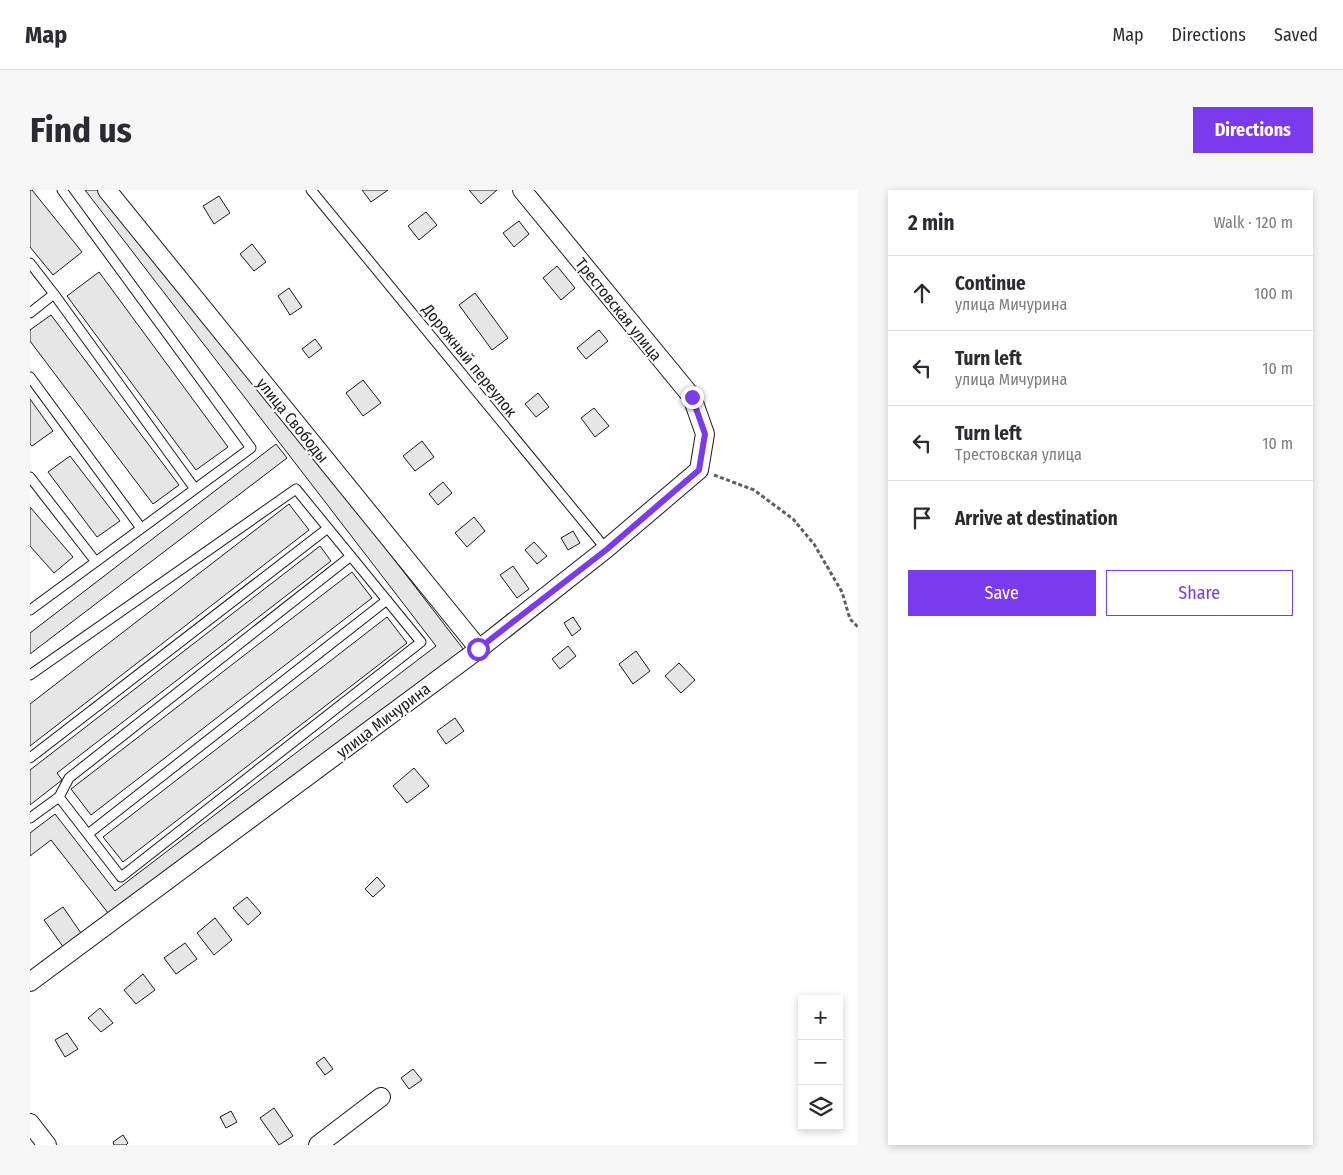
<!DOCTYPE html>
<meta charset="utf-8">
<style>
:root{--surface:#fff;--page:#f7f7f7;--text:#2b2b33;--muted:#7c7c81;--line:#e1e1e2;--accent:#7c3aed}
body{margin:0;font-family:"Fira Sans Condensed",sans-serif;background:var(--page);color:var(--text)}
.controls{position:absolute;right:15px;bottom:15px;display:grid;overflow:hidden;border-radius:0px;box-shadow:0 2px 8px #0003}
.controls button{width:45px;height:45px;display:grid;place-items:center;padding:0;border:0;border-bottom:1px solid var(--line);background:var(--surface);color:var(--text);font:25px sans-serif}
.stop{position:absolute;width:15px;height:15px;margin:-11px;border:4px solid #7c3aed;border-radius:50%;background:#fff}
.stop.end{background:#7c3aed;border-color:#fff;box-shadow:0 1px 5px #0008}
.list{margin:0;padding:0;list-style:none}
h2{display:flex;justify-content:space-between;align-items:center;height:65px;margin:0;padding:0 20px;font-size:21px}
h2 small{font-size:16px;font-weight:400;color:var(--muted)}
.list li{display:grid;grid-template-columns:32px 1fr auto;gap:15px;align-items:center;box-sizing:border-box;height:75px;padding:0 20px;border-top:1px solid var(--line)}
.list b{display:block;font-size:19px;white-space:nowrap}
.list p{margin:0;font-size:16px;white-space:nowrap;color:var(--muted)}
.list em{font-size:16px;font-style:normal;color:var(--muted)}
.actions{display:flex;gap:10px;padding:15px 20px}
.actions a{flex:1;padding:11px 0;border:1px solid var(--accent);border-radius:0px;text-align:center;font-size:18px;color:var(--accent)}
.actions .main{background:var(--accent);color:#fff}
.icon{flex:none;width:28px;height:28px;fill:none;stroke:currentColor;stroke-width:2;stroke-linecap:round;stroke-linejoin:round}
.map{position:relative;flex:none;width:828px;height:955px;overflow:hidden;border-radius:0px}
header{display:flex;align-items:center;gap:30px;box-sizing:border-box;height:70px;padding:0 25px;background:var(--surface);border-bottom:1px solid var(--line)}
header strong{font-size:24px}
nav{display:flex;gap:28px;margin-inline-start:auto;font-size:18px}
.intro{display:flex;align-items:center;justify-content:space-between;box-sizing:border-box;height:120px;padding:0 30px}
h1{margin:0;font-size:35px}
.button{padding:12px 22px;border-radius:0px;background:var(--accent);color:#fff;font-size:18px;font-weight:700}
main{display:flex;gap:30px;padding:0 30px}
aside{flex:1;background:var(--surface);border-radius:0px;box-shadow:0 2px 8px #0003}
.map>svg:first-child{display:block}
</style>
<header>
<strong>Map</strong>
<nav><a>Map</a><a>Directions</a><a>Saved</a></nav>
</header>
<div class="intro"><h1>Find us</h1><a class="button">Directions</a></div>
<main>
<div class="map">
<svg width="828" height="955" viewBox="0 0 828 955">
<rect width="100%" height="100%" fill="#fff"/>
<path fill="#e6e6e6" stroke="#1a1a1a" d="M0 0H2L52 62 23 85 0 57Z
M55 0H73L275 254 434 460 82 728 21 650 0 666V643L25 624 85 701 406 456Z
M332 0H358L341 12Z
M439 0H467L451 14Z
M189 6 200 23 184 34 173 16Z
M396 22 407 35 389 50 378 36Z
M489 31 499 44 484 57 473 43Z
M222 54 236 72 224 81 210 64Z
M527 76 545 98 531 110 513 88Z
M69 82 198 257 166 280 37 106Z
M259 98 272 117 260 125 248 106Z
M445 103 478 148 462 160 429 115Z
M21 125 149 295 123 314 0 151V140Z
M569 140 578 151 556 169 547 158Z
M285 149 292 158 279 168 272 159Z
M333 190 351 213 333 226 316 203Z
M508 203 519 217 506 227 495 214Z
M0 209 23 241 2 256 0 254Z
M564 218 579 236 565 247 551 228Z
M392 251 404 267 385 281 373 266Z
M246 254 257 268 0 464V443Z
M40 266 90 331 67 347 18 282Z
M413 292 422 303 408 315 399 304Z
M259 314 279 340 0 556V514Z
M0 317 43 367 24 383 0 356Z
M444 327 455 341 437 357 425 343Z
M543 341 550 353 538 360 531 348Z
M504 352 517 366 507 374 495 360Z
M290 356 301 371 27 583 32 590 0 615V580Z
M483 376 499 399 487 408 470 385Z
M322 382 342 408 61 625 41 599Z
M357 427 377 453 93 672 73 647Z
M543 427 551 439 542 446 534 433Z
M538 456 546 466 530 479 522 469Z
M606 461 620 481 603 494 589 474Z
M649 473 665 490 651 503 635 486Z
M425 528 434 541 416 554 407 541Z
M384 578 399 596 377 613 363 596Z
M347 687 355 696 343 707 335 699Z
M217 707 231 723 218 735 203 718Z
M33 717 53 746 34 758 14 730Z
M185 728 202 750 184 765 167 743Z
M155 753 167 769 146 784 134 768Z
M113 784 125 800 106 814 94 800Z
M70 818 83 833 71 842 58 828Z
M37 843 48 859 35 867 25 850Z
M294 867 303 879 295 885 286 873Z
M383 879 392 890 379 899 371 888Z
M244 918 263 946 249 955 230 928Z
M201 921 207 932 196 938 190 927Z
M93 945 98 953 96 955H84L83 952Z"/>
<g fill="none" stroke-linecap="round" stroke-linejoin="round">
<g stroke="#1a1a1a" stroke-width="11">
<path id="service" d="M281 0 576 359
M0 73 24 104 0 123
M24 104 165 299
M0 187 111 338
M0 287 66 372
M0 420 221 258 32 0
M0 485 266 299 391 452 91 687 29 607 0 628
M0 568 298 338
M29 607 39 588 321 366
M58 644 357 410"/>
</g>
<g stroke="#1a1a1a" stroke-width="20">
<path id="minor" d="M77 0 449 459
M0 792 449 459 576 359 669 280 675 244 662 207 492 0
M0 933 17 955
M288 955 351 907"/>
</g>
<path stroke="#5f5f5f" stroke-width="3" stroke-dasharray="4 2.5" stroke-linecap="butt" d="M684 285 724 300 763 329 784 354 812 402 820 429 828 437"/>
<use href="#service" stroke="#fff" stroke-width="9"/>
<use href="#minor" stroke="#fff" stroke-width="18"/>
</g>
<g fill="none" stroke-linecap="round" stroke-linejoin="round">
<path stroke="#7c3aed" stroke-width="6" d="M448 459 576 360 669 280 675 244 662 207"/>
</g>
<g text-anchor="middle" stroke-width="4" stroke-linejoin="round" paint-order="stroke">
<g font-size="16" fill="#1a1a1a" stroke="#fff">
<text transform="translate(589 119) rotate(51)" y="6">Трестовская улица</text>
<text transform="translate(440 170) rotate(51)" y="6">Дорожный переулок</text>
<text transform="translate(263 230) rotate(51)" y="6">улица Свободы</text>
<text transform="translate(353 530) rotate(-37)" y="6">улица Мичурина</text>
</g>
</g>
</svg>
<div class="controls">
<button>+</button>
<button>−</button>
<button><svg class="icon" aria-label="layers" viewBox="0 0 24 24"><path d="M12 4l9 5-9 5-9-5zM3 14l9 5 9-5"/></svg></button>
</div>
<div class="stop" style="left:448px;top:459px"></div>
<div class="stop end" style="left:662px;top:207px"></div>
</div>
<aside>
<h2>2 min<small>Walk · 120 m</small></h2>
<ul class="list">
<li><svg class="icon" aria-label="ahead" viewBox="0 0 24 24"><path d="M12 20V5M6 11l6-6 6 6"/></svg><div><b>Continue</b><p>улица Мичурина</p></div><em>100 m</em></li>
<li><svg class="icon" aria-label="left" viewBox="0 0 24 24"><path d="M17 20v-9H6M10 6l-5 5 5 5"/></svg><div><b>Turn left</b><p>улица Мичурина</p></div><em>10 m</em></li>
<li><svg class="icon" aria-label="left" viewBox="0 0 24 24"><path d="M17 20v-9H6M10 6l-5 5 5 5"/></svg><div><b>Turn left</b><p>Трестовская улица</p></div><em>10 m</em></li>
<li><svg class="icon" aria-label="arrive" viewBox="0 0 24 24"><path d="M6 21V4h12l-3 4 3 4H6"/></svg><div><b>Arrive at destination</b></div></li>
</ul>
<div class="actions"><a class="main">Save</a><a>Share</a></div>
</aside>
</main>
